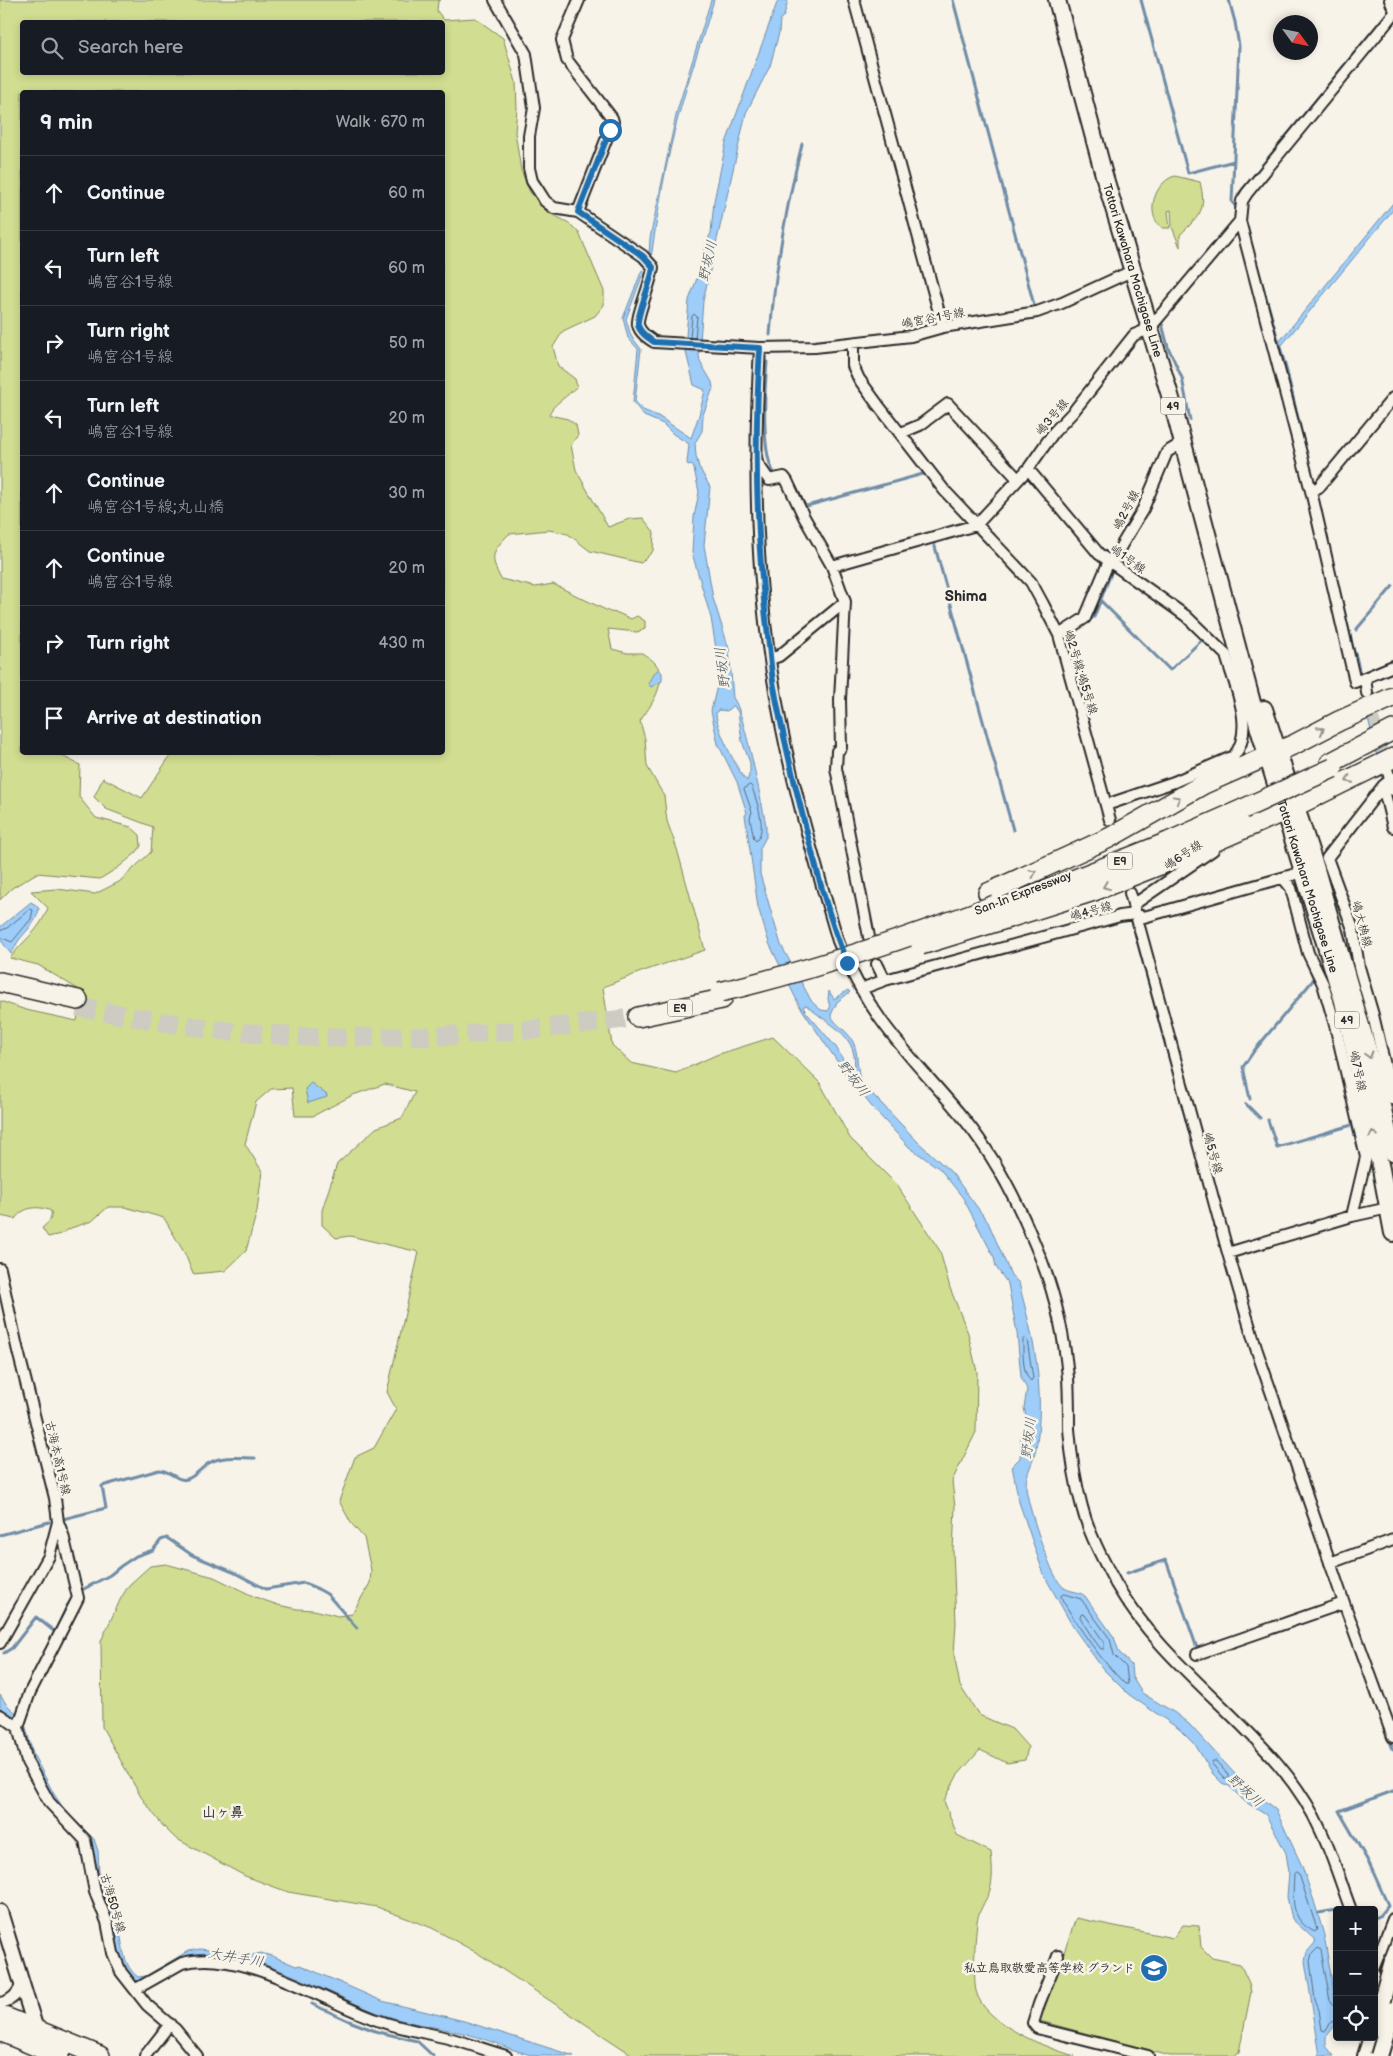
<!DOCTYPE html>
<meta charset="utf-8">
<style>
:root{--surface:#171b24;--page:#242831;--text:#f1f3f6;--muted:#9ea1a6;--line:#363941}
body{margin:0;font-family:"Balsamiq Sans","Klee One",sans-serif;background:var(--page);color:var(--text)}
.controls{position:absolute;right:15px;bottom:15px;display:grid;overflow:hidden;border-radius:5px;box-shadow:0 2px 8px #0003}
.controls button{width:45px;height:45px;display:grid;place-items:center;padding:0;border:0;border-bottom:1px solid var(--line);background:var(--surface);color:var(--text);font:25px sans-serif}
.compass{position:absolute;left:1273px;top:15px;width:45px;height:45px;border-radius:50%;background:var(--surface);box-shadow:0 2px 8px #0003;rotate:123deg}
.stop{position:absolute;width:15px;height:15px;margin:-11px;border:4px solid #1f6fb2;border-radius:50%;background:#fff}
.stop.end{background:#1f6fb2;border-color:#fff;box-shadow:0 1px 5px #0008}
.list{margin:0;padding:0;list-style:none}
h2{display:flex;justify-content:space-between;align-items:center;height:65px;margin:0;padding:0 20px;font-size:21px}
h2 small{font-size:16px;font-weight:400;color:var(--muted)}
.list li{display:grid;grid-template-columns:32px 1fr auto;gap:15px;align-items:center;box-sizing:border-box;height:75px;padding:0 20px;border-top:1px solid var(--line)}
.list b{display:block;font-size:19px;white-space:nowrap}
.list p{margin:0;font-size:16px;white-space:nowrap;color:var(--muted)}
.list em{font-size:16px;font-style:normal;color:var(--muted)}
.icon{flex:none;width:28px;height:28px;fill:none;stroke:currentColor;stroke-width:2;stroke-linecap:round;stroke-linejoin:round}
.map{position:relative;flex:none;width:1393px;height:2056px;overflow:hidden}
.search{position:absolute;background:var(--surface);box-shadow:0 2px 8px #0003;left:20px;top:20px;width:425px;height:55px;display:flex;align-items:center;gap:12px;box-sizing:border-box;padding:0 18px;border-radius:5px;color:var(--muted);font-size:19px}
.panel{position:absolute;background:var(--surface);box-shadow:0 2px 8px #0003;left:20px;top:90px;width:425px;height:665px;border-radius:5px}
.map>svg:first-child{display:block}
</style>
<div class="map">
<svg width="1393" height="2056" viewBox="0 0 1393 2056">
<rect width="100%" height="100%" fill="#f7f3e8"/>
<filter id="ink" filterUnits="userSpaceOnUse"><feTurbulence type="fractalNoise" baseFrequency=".02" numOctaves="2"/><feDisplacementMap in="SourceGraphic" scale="10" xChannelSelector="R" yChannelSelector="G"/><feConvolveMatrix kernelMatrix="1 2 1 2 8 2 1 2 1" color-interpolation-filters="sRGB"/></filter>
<g filter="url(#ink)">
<path fill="#d1dd90" stroke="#7e845e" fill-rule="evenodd" d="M0 0H441L438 1 437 11 444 20 475 18 503 38 516 82 517 109 515 132 521 170 530 192 546 211 569 223 579 233 604 291V305L595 316 563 331 553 347 558 366 575 379 577 386C569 396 551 405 549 415L568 419 576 425 578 435 571 445 576 470 608 527 629 519 643 518 654 532 653 551 641 563 590 551 568 534 549 530 509 534C492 551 489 557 501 579L535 587 553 584 610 612 618 613 631 619 637 616 645 621V629L637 632 608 629 612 649 627 653H642C646 656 652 659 655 663 670 680 650 707 640 721L645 739 647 766 664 796 667 821 677 849 705 950 641 972 603 987 612 1045 631 1063 676 1073 716 1055 773 1037 820 1083 850 1138 897 1185 940 1251 950 1288 968 1333 977 1372 976 1432 952 1481 955 1507 953 1550 956 1623 954 1654 960 1686 979 1715 1012 1729 1028 1747 1025 1760 1007 1763 980 1750 957 1776 944 1801 957 1835 991 1852C992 1866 994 1879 989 1893 985 1902 978 1912 977 1922 975 1937 973 1976 976 1991 984 2024 1046 2048 1075 2056H634L479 1954 432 1928 377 1907 288 1892 245 1876 175 1838 163 1826 141 1797 102 1727 101 1641 121 1598 129 1585 150 1566 166 1564 214 1577 255 1597 278 1605 297 1609 314 1610 338 1616 352 1614 370 1583 371 1570 364 1538 351 1523 339 1501 355 1457 374 1448 396 1409 387 1392 419 1252 350 1236 336 1238 322 1225V1210L337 1164 376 1128 402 1118 415 1092 385 1084 353 1095 313 1116H295L292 1088 271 1089 256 1102 245 1144 262 1171 257 1211 246 1251 225 1271 193 1274 185 1254 164 1218 125 1207H108L92 1221 71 1228 61 1234 48 1237 42 1228C49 1222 52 1220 51 1211 38 1205 23 1207 15 1219L0 1216V1001L26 1010 77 1021 81 991 38 965 10 958C24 939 39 932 48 908L31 891 57 889 95 894 119 882 151 852 153 827 106 809 94 797 103 778 142 798 172 753 442 752V92H22V752L56 753 80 765 79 797 96 818 131 827 140 835 141 846 136 853 119 867 100 879 37 873 12 888 0 900ZM22 22H442V72H22Z
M1175 176 1200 182C1207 211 1200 215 1180 235V247L1172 227 1171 210 1168 211 1170 228H1162C1160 225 1156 222 1155 219 1148 203 1159 180 1175 176Z
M1076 1918 1173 1938 1183 1925 1199 1926 1201 1947 1212 1958 1240 1964 1249 1983 1251 1992 1239 2052 1234 2056H1170L1040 2021Z"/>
<path fill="#9ecdf9" stroke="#708ca7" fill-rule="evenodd" d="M711 0H714C703 38 689 76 679 114 666 161 658 210 651 258L649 256 650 238 677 111Z
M778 0H788L784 16 780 19 779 33 770 66 746 113 703 301 699 355 700 362 712 382 713 388 703 415 702 431 695 443 696 456 699 467 710 487 704 545 713 598 729 649 733 698C743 707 762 805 766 825V837L760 848V874L781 945 812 1002 821 1010 828 1011 830 1008 828 999 829 991 834 999 848 990 850 992 837 1002 831 1015C835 1025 847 1030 852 1040 860 1053 855 1070 862 1083L917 1141 952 1173 988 1222 1011 1275 1019 1283C1028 1319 1038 1355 1039 1392 1040 1410 1039 1431 1036 1449 1034 1462 1026 1472 1026 1485 1026 1502 1050 1573 1061 1585 1068 1593 1078 1590 1085 1596L1114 1637 1119 1652 1131 1665 1132 1677 1142 1693 1175 1713 1189 1724 1245 1785 1276 1810 1302 1866 1314 1901 1324 1935 1337 2011V2023L1326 2037V2046L1334 2056H1320L1305 1961 1307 1952 1315 1943V1940L1292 1919 1287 1897 1289 1872 1286 1853 1266 1815 1244 1801 1229 1786 1222 1783 1212 1773 1196 1746 1179 1729 1128 1694 1103 1669 1073 1627 1044 1575 1019 1502 1012 1466 1020 1458 1021 1437 1028 1425 1024 1408 1027 1389 1021 1377 1017 1333 1008 1284 996 1267 994 1257 963 1198 940 1169 909 1147 872 1107 845 1073 799 1005 769 943 758 907 745 815 747 813 737 782 718 744 711 711 720 673 711 618 692 553 694 517 699 492 694 469 692 464 688 465 687 463 689 444 673 434 663 424 644 416 633 402 638 349 628 338 623 318 642 270 644 271 626 319 631 336 641 349 635 401 643 410 658 416 691 438 699 415 705 390 694 385 685 348 689 300 696 281 706 243 711 233 714 201 726 143ZM733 705 738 712 742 741 750 763V772L747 781C738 772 715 726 716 712L719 710 727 711ZM806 1005C829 1026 860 1034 854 1073L846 1065 836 1047 806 1012 803 1007Z
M1393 203V210L1282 345 1279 342Z
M1353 651 1356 652 1385 778 1393 803V829Z
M659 669 662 673V681L651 687 648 684 653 674Z
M31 902 36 905 39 909C36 923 28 929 19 940 16 944 14 950 11 954L0 939V927Z
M311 1083 327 1095V1097L308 1103 305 1089Z
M0 1695 7 1705 24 1720 33 1754 54 1794 64 1809 94 1839 98 1851 99 1874 104 1880C108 1895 114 1910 118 1924 124 1944 121 1964 138 1977L146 1976 188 1951 200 1949 253 1955 261 1953 275 1957 296 1966 300 1965 382 2001 464 2021 574 2056C562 2056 548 2056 536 2056 512 2051 490 2040 467 2034 438 2027 409 2024 381 2014 327 1995 240 1939 184 1957L138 1984 130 1978 117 1956 102 1903 92 1852 62 1814 30 1766 21 1727 0 1712Z"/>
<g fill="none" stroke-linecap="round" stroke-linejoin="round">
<path stroke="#596c7d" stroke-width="1" d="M690 338 692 316 694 314 697 317 695 338
M750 785 752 787C756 801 768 829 756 841L754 839 750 818 752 812 744 789Z
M0 931 7 928 30 909 33 910 31 919 12 942 0 937
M1025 1338 1027 1340 1033 1378 1031 1381C1022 1374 1023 1351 1023 1340Z
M1064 1594 1081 1599 1110 1639 1114 1655 1126 1667 1128 1684H1125C1100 1659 1081 1631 1063 1601L1061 1596Z
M1082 1614 1085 1615 1104 1642V1649H1101C1093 1639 1086 1628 1080 1617Z
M1213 1761H1216L1228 1775V1778H1224L1212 1764Z
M1296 1872 1299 1874 1317 1929 1315 1932C1289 1920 1293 1898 1294 1874Z
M1337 2005 1332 2004 1330 2001 1321 1950 1318 1948 1312 1954 1310 1961 1315 2000 1319 2010 1322 2030 1326 2031 1331 2022 1337 2021"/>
<path stroke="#708ca7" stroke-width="3" d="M953 0 1034 305
M1141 0 1188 173 1234 161
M1229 0 1235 22 1239 46 1232 202 1238 209
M1238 195 1388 12
M1246 226 1287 372 1355 656
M1162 324 1168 347 1182 378 1190 420
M770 335C775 270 786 207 802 144
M767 362C765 386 760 459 776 475
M803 507 923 474
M960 535 934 543 1013 830
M1101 601 1170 670 1203 639 1204 640
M1086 622 1094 617 1113 568
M1356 630 1393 586
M841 762 842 776
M1132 922 1190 1134
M1250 1099 1243 1067 1254 1051 1314 979 1310 969
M1246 1104 1260 1118
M1268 1120 1277 1147 1352 1125 1359 1149
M1240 1313 1266 1393
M63 1519 106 1508 102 1486 159 1470C170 1470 177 1482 187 1479 196 1476 202 1467 209 1463 223 1455 241 1458 255 1458
M0 1535 49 1522
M1127 1573 1166 1560 1198 1651
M80 1591 110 1575 121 1566 136 1556 153 1550 161 1540 167 1538 192 1555 233 1572 266 1589 304 1583 318 1589 327 1594 357 1628
M4 1653 12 1648 36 1617 55 1632 67 1606 74 1597
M1389 1739 1393 1749
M1319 1913 1336 1910
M1374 1918 1379 1916 1388 1905 1369 1863 1339 1811 1393 1791
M312 2004 349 2021 378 2032 417 2041 433 2056"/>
<path stroke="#cecbc2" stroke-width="10" stroke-dasharray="10 5" stroke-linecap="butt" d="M1370 703 1387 766
M1110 820 1130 893"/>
<path stroke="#cecbc2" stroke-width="19" stroke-dasharray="19 9" stroke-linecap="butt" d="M77 1007C134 1017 191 1028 249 1033 379 1043 509 1035 638 1017"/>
<g stroke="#2b2b2b" stroke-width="14">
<path id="street" d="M495 0 526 54 534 108 529 136V168L532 181 538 190 545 201 554 208 578 212 643 256 653 267C652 281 636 316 638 325 640 333 648 338 654 342L760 348 815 347 911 336 943 327 1037 312 1062 303 1134 270
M854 0 943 327
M1390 0 1393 7
M1393 15 1247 193 1242 201 1240 221 1311 491 1355 682 1393 666
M578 212 613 122 612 118 567 60 562 40 579 0
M853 343V366L859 379 878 405 944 490 1031 582 1043 604 1059 635 1110 820
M760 348C753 462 755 579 775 691 789 776 814 859 838 941 849 969 863 995 881 1020 906 1055 937 1086 964 1119 994 1156 1016 1198 1034 1242 1053 1285 1064 1330 1068 1378 1069 1395 1069 1412 1069 1429 1071 1454 1075 1482 1082 1507 1089 1534 1103 1560 1116 1584 1157 1655 1226 1703 1278 1764 1294 1783 1311 1808 1321 1831 1333 1856 1341 1884 1351 1910
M901 433 920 425 948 404 1018 479
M756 461 769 480 784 477 787 481 804 517 832 566 845 602 840 700 841 748 837 751 836 768 869 937
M1028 469 1099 554 1186 616 1226 655
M1311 491 1319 487 1393 398
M832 566 976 525 1028 469 1054 432 1073 412 1134 335 1149 329 1240 221
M1059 635 1085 618 1109 561 1114 558 1143 509 1167 452 1182 443
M770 659 779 656 845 602
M1365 678 1367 693
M1388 772 1393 790
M1393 778 1383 786 1327 858 1353 929 1359 967 1373 1015 1393 1099
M1383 786 1393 827
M1106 805 1174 782 1234 756C1256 728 1234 685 1226 655
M1283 878 1291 888 1308 953 1323 984 1335 1025 1366 1157 1352 1216
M1130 893 1228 1253 1352 1216 1393 1207
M1133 905 1213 850
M877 964 885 980
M861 989 885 980 1120 916 1135 914 1144 917 1303 872
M1228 1253 1256 1348 1344 1603 1393 1737
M0 1269 17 1347 55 1498 58 1522 49 1556 0 1643
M58 1522 63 1535 78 1598 30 1692 18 1727 27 1762 49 1802 85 1840 95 1892 107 1922 113 1953 121 1972 147 2005 175 2029 197 2056
M1330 1563 1393 1540
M1197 1654 1344 1603
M0 1715 18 1727
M1058 1956 1039 2004 1033 2023 1037 2028 1148 2056
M1374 1967 1393 1919
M1374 1974 1379 2000
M136 1989 182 1963C241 1947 323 2001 377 2020 399 2028 422 2032 444 2037 465 2042 485 2050 506 2056
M0 2003C12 2001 19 1993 22 1982
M1387 2036 1392 2056
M145 2056 170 2024"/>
</g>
<g stroke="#2b2b2b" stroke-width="18">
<path id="secondary" d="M0 1912 38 2036"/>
</g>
<g stroke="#2b2b2b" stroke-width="20">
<g id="primary">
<path id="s1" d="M1057 0 1104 175 1172 402 1259 729 1343 1001 1381 1169 1393 1233"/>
<path d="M1264 709 1315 866 1374 1071 1393 1153"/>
<path d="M1366 2056 1372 2037"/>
</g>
</g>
<g stroke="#2b2b2b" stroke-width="22">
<path id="highway" d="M1330 763 1393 730
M988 893 1109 838 1204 784 1295 744 1339 721 1393 697
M1010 905 1168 842 1243 809
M999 921 1094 891 1175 859 1296 806 1393 758
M0 982 78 1000
M638 1017 722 999
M0 2015 100 2056
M0 2031 59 2056"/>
</g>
<use href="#street" stroke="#f7f3e8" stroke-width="10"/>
<use href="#secondary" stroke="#f7f3e8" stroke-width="14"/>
<use href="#primary" stroke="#f7f3e8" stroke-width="16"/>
<use href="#highway" stroke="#f7f3e8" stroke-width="19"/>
<g stroke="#2b2b2b" stroke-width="20" stroke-linecap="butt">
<path id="primary-bridge" d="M1374 2028 1393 1961
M1379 2056 1393 2010"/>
</g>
<g stroke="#2b2b2b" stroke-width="22" stroke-linecap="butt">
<path id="highway-bridge" d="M1243 809 1333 768
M921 945 999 921
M720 992C814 970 905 939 995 905"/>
</g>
<use href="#primary-bridge" stroke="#f7f3e8" stroke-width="16"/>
<use href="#highway-bridge" stroke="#f7f3e8" stroke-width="19"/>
</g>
<defs><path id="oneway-chevron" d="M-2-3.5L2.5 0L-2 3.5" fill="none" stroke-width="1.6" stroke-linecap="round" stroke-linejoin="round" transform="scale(1.25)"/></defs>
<g stroke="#918f8a">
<use href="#oneway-chevron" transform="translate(1321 730) rotate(-28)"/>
<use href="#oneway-chevron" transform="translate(1349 780) rotate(154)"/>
<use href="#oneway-chevron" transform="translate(1177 799) rotate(-29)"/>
<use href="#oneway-chevron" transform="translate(1033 873) rotate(-24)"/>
<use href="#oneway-chevron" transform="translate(1106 886) rotate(158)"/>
<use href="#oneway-chevron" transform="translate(1369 1055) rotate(74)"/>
<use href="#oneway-chevron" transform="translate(1373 1134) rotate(-103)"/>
</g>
</g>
<g fill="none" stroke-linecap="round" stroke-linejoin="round" filter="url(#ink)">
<path stroke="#1f6fb2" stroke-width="6" d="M610 130 578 212 643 256 653 267C652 281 636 316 638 325 640 333 648 338 654 342L760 348C754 444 756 540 768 636 770 654 771 674 775 692 783 737 794 781 805 825 817 872 829 919 847 963"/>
</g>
<defs>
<g id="school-disc" transform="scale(1.4375)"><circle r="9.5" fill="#1f6fb2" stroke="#f7f3e8"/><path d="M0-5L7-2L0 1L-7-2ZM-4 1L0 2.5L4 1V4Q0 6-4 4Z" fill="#fff"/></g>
</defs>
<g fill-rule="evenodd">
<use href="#school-disc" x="1154" y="1968"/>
</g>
<g text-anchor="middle" stroke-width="5" stroke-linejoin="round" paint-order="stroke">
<g fill="#f7f3e8" stroke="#686764" stroke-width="1">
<rect x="1160.5" y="397.5" width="25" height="17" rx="4"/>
<rect x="1107.5" y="852.5" width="25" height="17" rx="4"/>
<rect x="667.5" y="999.5" width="25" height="17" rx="4"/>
<rect x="1334.5" y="1011.5" width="25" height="17" rx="4"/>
</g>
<g font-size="11" font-weight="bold" fill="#2b2b2b">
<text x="1173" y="410">49</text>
<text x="1120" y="865">E9</text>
<text x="680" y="1012">E9</text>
<text x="1347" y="1024">49</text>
</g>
<g font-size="12" fill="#2b2b2b" stroke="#f7f3e8">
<text dy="4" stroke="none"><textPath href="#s1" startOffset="281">Tottori Kawahara Mochigase Line</textPath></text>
<text transform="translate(933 318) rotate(-11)" y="4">嶋宮谷1号線</text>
<text transform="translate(1052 417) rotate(-50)" y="4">嶋3号線</text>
<text transform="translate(1126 510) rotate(-63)" y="4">嶋2号線</text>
<text transform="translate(1128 559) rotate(36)" y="4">嶋1号線</text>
<text transform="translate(1081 672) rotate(73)" y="4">嶋2号線;嶋5号線</text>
<text transform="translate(1183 855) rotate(-34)" y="4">嶋6号線</text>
<text dy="4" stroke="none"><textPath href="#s1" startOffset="921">Tottori Kawahara Mochigase Line</textPath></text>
<text transform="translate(1023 893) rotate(-21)" y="4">San-In Expressway</text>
<text transform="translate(1091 911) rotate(-15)" y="4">嶋4号線</text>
<text transform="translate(1362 924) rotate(75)" y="4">嶋大桷線</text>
<text transform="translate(1358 1071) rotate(78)" y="4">嶋7号線</text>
<text transform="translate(1213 1153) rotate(74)" y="4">嶋5号線</text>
<text transform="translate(58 1458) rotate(77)" y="4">古海本高1号線</text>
<text transform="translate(113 1903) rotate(74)" y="4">古海50号線</text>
</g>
<g font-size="12" font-weight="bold" fill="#2b2b2b" stroke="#f7f3e8" text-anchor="end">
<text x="1135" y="1972">私立鳥取敬愛高等学校 グランド</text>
</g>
<g font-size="14" font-style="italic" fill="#48545e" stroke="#f7f3e8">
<text transform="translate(707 261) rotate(-77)" y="5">野坂川</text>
<text transform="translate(722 668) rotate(-97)" y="5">野坂川</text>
<text transform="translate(854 1078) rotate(53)" y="5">野坂川</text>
<text transform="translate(1028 1438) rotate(-83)" y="5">野坂川</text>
<text transform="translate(1246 1790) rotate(42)" y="5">野坂川</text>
<text transform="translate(236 1957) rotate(10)" y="5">大井手川</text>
</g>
<g font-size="14" font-weight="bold" fill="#2b2b2b" stroke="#f7f3e8">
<text x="223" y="1817">山ヶ鼻</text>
</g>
<g font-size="15" font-weight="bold" fill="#2b2b2b" stroke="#f7f3e8">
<text x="966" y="601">Shima</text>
</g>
</g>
</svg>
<div class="controls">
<button>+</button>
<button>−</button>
<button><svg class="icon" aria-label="locate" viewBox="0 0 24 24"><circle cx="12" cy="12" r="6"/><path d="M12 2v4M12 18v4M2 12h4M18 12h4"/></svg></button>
</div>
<svg class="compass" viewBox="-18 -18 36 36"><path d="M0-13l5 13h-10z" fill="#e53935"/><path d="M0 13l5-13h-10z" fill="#9ea1a6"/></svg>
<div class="stop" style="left:610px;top:130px"></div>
<div class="stop end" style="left:847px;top:963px"></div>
<div class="search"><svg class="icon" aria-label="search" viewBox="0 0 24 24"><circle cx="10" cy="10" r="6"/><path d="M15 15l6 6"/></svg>Search here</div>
<section class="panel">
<h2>9 min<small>Walk · 670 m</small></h2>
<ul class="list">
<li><svg class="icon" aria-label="ahead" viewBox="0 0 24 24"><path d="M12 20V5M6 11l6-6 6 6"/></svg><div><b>Continue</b></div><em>60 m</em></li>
<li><svg class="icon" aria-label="left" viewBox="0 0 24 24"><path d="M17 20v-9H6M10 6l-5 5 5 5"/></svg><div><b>Turn left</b><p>嶋宮谷1号線</p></div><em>60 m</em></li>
<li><svg class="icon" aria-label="right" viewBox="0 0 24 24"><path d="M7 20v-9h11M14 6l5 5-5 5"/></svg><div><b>Turn right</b><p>嶋宮谷1号線</p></div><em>50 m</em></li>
<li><svg class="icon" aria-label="left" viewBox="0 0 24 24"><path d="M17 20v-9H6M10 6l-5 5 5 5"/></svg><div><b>Turn left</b><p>嶋宮谷1号線</p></div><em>20 m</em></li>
<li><svg class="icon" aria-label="ahead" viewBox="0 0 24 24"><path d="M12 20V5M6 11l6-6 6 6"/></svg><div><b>Continue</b><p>嶋宮谷1号線;丸山橋</p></div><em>30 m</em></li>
<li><svg class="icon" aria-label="ahead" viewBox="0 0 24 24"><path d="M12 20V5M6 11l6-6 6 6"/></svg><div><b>Continue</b><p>嶋宮谷1号線</p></div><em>20 m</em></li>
<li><svg class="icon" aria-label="right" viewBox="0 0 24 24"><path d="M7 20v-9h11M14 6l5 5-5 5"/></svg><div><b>Turn right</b></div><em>430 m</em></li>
<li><svg class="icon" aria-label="arrive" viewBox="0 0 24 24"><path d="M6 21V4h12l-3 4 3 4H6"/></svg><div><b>Arrive at destination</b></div></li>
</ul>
</section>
</div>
